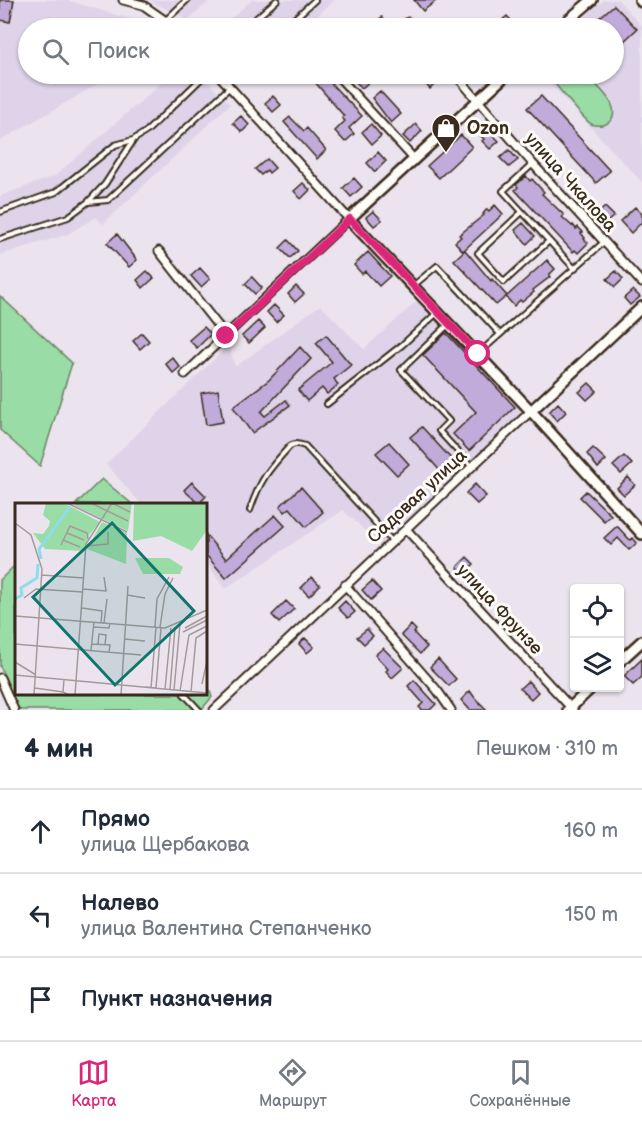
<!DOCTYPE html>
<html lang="ru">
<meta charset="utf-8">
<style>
:root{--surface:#fff;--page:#f2f2f3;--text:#1f2937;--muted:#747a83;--line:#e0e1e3;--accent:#db2777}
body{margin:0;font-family:"Balsamiq Sans",sans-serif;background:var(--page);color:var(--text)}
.controls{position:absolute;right:18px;bottom:18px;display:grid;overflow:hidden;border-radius:6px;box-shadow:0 2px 4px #0004}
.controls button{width:54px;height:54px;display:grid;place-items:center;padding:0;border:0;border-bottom:2px solid var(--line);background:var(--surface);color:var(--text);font:30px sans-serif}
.stop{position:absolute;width:18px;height:18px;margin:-14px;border:4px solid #db2777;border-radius:50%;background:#fff}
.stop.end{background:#db2777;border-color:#fff;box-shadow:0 2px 6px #0008}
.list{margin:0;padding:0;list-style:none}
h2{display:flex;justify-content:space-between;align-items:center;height:78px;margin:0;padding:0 24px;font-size:26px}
h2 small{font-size:20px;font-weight:400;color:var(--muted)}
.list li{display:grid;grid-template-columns:39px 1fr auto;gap:18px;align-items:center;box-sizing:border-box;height:84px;padding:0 24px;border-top:2px solid var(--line)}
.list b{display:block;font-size:22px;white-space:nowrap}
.list p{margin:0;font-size:20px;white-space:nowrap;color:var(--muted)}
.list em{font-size:20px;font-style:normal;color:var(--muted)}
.icon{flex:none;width:33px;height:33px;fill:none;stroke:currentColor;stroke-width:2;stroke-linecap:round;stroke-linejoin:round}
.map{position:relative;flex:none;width:642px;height:710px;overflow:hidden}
.search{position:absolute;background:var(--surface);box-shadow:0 2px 4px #0004;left:18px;right:18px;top:18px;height:66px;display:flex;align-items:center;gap:15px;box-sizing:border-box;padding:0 21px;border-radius:33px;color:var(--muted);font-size:22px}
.sheet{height:330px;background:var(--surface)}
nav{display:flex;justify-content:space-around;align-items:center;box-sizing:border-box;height:84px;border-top:2px solid var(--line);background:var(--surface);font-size:16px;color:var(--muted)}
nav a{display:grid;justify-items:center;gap:3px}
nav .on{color:var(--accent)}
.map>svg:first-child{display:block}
</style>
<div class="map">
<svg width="642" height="710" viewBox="0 0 642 710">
<rect width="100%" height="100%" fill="#ebe4ee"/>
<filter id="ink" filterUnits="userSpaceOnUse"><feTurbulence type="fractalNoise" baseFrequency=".0167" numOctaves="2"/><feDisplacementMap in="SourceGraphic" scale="12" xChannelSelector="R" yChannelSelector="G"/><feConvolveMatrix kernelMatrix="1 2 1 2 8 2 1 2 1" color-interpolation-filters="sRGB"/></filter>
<g filter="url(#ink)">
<path fill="#ded3e8" d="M0 0H66L141 22 147 28H28V74H115L0 141Z
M149 0H211L188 20Z
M252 0H335L303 28H220Z
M604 0H618L642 26V182L541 74H614V28H571Z
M172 74H200L230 104 103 224 96 217 68 234 0 255V196L55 176Z
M417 301 522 412 380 545 343 510 225 589 206 563V505L141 504 106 464 229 345 235 367 320 305 364 349Z"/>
<path fill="#9adca6" stroke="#6a8362" stroke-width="1.5" d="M549 74H585C595 84 625 108 609 122 605 126 596 126 591 124 582 118 559 88 550 78Z
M0 296 72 363 40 466 0 430Z
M102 479 132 504H76Z
M16 564V694H206V681L212 697 201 710H19L0 666V580Z"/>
<path fill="#c0abda" stroke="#3b2a1e" stroke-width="1.5" d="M0 0H14L10 22 0 20Z
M414 0H437L423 11Z
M614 5 637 29 622 43 614 34V28H609L599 18Z
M507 16 518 28H493Z
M382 17 392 28H376L372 25Z
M308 74H322L362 116 349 128 354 134 345 142 335 131 345 121 342 118 344 116Z
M355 74H363L370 81 362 88 351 77Z
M416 74H433L439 80 430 89Z
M380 91 401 114 391 123 372 98Z
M273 96 281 105 273 112 265 103Z
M541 96 610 171 596 183 527 108Z
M241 116 249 125 242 132 233 123Z
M290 117 304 131 307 128 326 150 317 159 284 122Z
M475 118 499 141 490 149 482 141 484 139 469 125Z
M371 124 381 136 372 144 362 132Z
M416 124 422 131 410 143 403 136Z
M461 135 472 147 439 178 427 166Z
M509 150 518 160 509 167 500 158Z
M378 152 386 161 375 172 367 163Z
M267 159 275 168 269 173 267 170 261 175 255 169Z
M526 176 530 181 532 179 544 192 542 194 564 215 562 217 572 226 573 225 576 229 578 227 583 232 581 233 585 238 584 239 588 243 578 253 575 250 573 252 515 190 518 187 516 185Z
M354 178 362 187 351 197 343 188Z
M303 183 310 190 301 199 294 191Z
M495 205 503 214 463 251 455 242 461 237 459 235 484 215 483 214 487 209 489 211Z
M605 207 614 216 602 226 594 217Z
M635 207 642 214V222L631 233 620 221Z
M373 211 382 220 374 226 366 217Z
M523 223 535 236 527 244 515 230Z
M117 234 137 260 129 267 107 243Z
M288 240 298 251 290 258 280 248Z
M465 250 491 281 492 279 507 296 496 305 454 260Z
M368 252 390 276 379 286 365 271 362 274 354 265Z
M547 260 555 269 549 275 550 277 533 290 534 292 522 302 520 300 514 306 506 297Z
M200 268 210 279 201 287 191 276Z
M147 271 154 278 143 288 137 280Z
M616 271 623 279 615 287 607 279Z
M252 277 262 288 255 294 245 284Z
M296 286 304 294 295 302 288 294Z
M633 290 640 297 630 305 624 298Z
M274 305 284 315 276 322 267 312Z
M258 321 265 328 249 343 242 336Z
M204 327 211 334 197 348 189 340Z
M142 333 149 341 140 349 133 341Z
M446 333 515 407 469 451 453 434 476 412 423 355Z
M326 335 351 365 334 379 338 385 327 394 322 388 307 401 298 390 332 362 316 343Z
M300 347 311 359 261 412 265 416 286 400 290 405 252 433 233 407 269 380Z
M172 357 180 367 173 373 165 363Z
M589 383 597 391 587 400 579 392Z
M218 390 223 422 206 425 201 393Z
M558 403 566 412 557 421 549 412Z
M422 427 454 462 442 473 410 437Z
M389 442 409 464 397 475 376 453Z
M593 448 606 460 598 468 587 454Z
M624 456 632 464 621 474 613 466Z
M628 477 635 485 624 495 617 488Z
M192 482 206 496 199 504 184 490Z
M475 484 486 496 477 504 466 493Z
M301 487 323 512 306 527 290 508 285 512 280 506Z
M586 491 611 515 604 521 580 497Z
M275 515 285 526 226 578 206 555V535L226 559Z
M617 526 630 540 633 538 637 543 629 550 618 538 611 545 604 538Z
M467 557 474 564 464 574 457 567Z
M312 577 320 585 309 596 301 588Z
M372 581 381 591 371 600 362 590Z
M286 601 294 609 279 623 272 615Z
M345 601 355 612 348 618 338 608Z
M411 625 416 630 414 633 427 647 420 654 401 635Z
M367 629 373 636 364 644 357 637Z
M305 638 314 647 307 653 299 644Z
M383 648 403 668 392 678 386 671 388 669 375 655Z
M438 659 456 679 449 686 430 667Z
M642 659V677L633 685 624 676Z
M414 680 436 704 430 710H422L419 707 423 703 408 686Z
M528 681 538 692 531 699 520 688Z
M470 691 475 698 487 710H470L461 700Z"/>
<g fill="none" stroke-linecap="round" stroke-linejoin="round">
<g stroke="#3b2a1e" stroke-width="8">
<path id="service" d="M166 20 187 0
M245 28 277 0
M284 28 315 0
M227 83 235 74
M533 164 503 191 574 268
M88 202 105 184 133 141
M0 212 56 192 115 145 133 140 147 131 206 74
M522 212 478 253 504 282 549 241
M0 239 68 217 88 202 108 200 230 87
M414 285 437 266 500 334
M449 324 401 370 449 421 439 431 472 467
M478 354 604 242
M327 404 402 345 437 313
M250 510C260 480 268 470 290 446 295 443 299 444 305 446L392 541
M184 694 199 710"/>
</g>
<g stroke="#3b2a1e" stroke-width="11">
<path id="minor" d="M123 0 143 5 176 28
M408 22 414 28
M336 74 414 159
M455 74 533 164 642 283
M159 251 226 336
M185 374 349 219 218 74
M406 529 573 710
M345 585 437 690 451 710
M0 678 14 710
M214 710 531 411"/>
</g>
<g stroke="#3b2a1e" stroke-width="14">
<path id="tertiary" d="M640 0 642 2
M559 28 592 0
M507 74 349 219 531 411 642 534
M531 411 642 307
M620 661 642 641
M568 710 591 688"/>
</g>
<use href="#service" stroke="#fdfcf7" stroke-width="4"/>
<use href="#minor" stroke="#fdfcf7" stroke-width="7"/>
<use href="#tertiary" stroke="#fdfcf7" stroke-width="9"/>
</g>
</g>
<g fill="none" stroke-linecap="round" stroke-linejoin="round" filter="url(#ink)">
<path stroke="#db2777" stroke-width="8" d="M226 336 350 219 478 354"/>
</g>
<defs>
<g id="shop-pin" transform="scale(1.5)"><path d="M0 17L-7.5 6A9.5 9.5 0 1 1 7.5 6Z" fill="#3b2a1e" stroke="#fdfcf7"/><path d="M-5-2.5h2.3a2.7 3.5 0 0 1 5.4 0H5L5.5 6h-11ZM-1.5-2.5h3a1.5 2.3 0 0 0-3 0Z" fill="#fff"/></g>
</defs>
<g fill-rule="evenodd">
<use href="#shop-pin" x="446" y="128"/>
</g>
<g text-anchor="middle" stroke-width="6" stroke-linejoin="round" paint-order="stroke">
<g font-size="18" font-weight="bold" fill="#3b2a1e" stroke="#fdfcf7" text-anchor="start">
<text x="467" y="134">Ozon</text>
</g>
<g font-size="18" fill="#3b2a1e" stroke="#fdfcf7">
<text transform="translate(571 182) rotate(48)" y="6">улица Чкалова</text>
<text transform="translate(417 496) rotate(-43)" y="6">Садовая улица</text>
<text transform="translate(500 609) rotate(47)" y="6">улица Фрунзе</text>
</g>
</g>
<g transform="translate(15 503)">
<rect width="192" height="192" fill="#ebe4ee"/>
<path d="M31 0H49L85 19 74 32 69 48 30 46 18 30 28 31 34 23 35 18 28 12ZM61 0H117L113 28 60 3ZM119 0H192V27L177 48 146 33 118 38ZM87 19 112 30 111 61 72 46ZM120 55H154L168 64 165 71H128Z" fill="#9adca6"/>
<path fill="none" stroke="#8edcec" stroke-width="3" d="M26 56 24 46 55 4M0 96 7 92 6 85 22 75 23 61"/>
<path fill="none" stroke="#a59a9b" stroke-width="1.5" d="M52 0 112 29M76 0 113 18M97 0 115 9M0 20 16 32 27 66 19 192M52 30 69 37M48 37 65 44M46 42 55 23 72 30 73 36M71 43 93 41V29M27 72 69 75M68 86 91 88 89 74M112 92 130 95M9 95 21 86 68 89M67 105 87 108 86 120M0 113 150 125 192 107M89 120 92 96M79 124 94 125 95 120M140 124 142 96 154 74M145 124 150 91 158 75M170 125 192 113M168 129 192 117M109 136 130 138M0 141 126 152M77 141 95 142 94 149M83 141 84 131 91 132 90 142M76 147 79 119M0 159 21 172M0 172 192 190M49 176 48 189 54 192M187 181 192 158M131 184 141 185 146 125M20 185 48 189M136 185 141 124M150 186 156 125M155 187 160 124M159 187 165 121M165 188 174 132 192 123M176 189 181 135 192 128M60 192 71 41 97 0M106 192 113 83"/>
<path fill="#0f766e" fill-opacity="0.15" stroke="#0f766e" stroke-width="3" d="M97 20 179 108 100 182 18 94Z"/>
<rect width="192" height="192" fill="none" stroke="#3b2a1e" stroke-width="3"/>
</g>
</svg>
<div class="controls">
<button><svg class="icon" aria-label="locate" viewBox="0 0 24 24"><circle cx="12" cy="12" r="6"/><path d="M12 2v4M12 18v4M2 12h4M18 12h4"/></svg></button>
<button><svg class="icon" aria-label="layers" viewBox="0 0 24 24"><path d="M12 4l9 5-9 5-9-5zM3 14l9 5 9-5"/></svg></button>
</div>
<div class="stop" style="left:478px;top:354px"></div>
<div class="stop end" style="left:226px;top:336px"></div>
<div class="search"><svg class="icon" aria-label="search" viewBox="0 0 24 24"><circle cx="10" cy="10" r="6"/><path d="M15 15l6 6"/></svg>Поиск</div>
</div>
<section class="sheet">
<h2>4 мин<small>Пешком · 310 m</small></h2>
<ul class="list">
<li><svg class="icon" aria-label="ahead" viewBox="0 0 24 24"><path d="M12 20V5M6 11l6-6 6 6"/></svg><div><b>Прямо</b><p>улица Щербакова</p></div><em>160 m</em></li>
<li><svg class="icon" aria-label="left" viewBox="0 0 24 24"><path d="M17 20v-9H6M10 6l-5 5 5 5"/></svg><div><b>Налево</b><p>улица Валентина Степанченко</p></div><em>150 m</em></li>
<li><svg class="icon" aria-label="arrive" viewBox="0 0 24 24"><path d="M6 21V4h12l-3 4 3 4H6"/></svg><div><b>Пункт назначения</b></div></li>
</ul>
</section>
<nav>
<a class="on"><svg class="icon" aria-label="map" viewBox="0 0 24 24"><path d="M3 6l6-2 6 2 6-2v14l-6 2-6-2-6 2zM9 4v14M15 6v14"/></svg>Карта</a>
<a><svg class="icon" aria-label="directions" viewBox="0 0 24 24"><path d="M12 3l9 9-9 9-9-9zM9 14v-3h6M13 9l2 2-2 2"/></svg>Маршрут</a>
<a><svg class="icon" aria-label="saved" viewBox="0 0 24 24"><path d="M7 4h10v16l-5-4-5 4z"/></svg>Сохранённые</a>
</nav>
